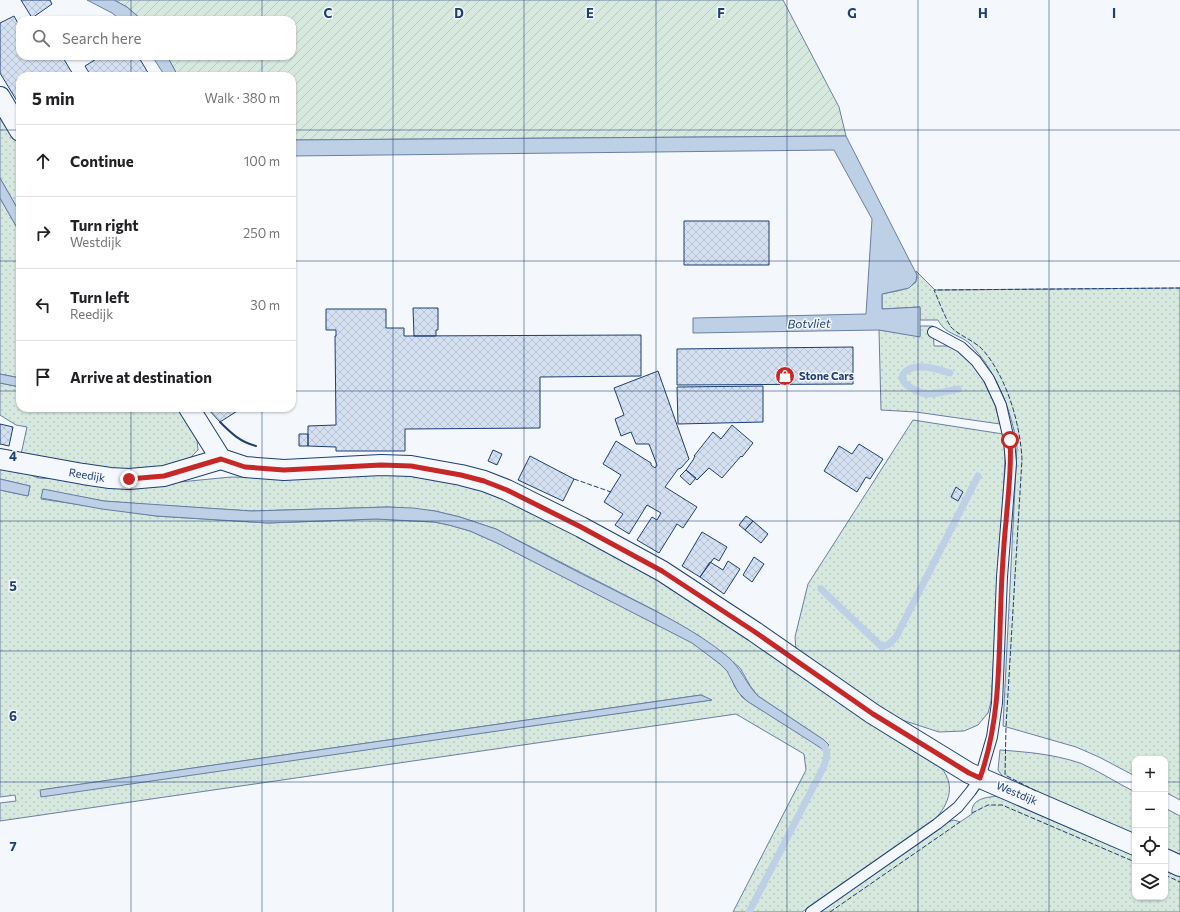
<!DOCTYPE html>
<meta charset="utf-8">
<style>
:root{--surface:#fff;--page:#f6f6f6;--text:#202124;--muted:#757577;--line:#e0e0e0}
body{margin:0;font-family:Commissioner,sans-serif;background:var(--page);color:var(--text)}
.controls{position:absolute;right:12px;bottom:12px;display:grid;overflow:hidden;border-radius:8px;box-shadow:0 1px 3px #0004}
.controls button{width:36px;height:36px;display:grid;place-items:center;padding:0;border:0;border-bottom:1px solid var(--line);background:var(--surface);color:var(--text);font:20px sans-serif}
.stop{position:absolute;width:12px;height:12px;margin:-9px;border:3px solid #c62828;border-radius:50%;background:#fff}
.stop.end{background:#c62828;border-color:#fff;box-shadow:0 1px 4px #0008}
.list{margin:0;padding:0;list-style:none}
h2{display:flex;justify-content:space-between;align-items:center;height:52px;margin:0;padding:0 16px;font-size:17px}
h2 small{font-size:13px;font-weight:400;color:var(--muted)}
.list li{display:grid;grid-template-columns:26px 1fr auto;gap:12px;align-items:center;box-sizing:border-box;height:72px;padding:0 16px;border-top:1px solid var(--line)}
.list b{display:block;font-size:15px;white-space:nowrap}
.list p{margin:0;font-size:13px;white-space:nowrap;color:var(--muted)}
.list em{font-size:13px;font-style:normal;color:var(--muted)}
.icon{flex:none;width:22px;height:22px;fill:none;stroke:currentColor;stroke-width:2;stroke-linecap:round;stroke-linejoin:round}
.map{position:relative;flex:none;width:1180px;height:912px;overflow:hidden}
.search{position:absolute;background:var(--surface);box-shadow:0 1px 3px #0004;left:16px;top:16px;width:280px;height:44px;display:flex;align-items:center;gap:10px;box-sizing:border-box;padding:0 14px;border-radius:12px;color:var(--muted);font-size:15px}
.panel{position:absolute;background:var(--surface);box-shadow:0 1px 3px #0004;left:16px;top:72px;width:280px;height:340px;border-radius:12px}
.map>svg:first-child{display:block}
</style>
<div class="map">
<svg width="1180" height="912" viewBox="0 0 1180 912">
<defs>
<pattern id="grass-dots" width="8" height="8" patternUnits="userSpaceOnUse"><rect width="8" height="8" fill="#d7e8df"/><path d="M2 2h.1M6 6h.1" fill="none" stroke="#b8c8c3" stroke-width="1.8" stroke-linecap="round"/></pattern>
<pattern id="garden-furrows" width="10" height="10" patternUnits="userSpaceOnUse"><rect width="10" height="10" fill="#d7e8df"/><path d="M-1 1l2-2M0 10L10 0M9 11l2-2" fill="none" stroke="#b8c8c3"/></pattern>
<pattern id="building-cross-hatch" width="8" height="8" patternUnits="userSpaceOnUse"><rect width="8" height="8" fill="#d5e0f0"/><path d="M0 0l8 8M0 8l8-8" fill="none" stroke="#b6c1d1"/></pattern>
</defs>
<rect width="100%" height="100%" fill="#f4f7fb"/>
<path fill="url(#grass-dots)" stroke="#687fa3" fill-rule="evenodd" d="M0 110 20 142V213L0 178Z
M0 198 20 233V378L0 374Z
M916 271 935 290 1180 288V800L1165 792V759H1135V776L1099 757 1076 747 1003 726 1017 447C1012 411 996 370 969 343 961 336 949 334 943 327 941 325 939 322 938 320H920V307L882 309V294C895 291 907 291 916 282Z
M920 326H933L934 346H951L960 350 977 367 995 405 1000 424 916 412 881 410 879 330 920 336Z
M0 383 20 387V408H181L197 440 198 450 190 458 178 464 136 473 20 459 27 427 16 425 0 415Z
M913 420 1003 434 1005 457 1004 479 991 702 988 713 978 725 964 731 939 732 902 720 885 711 796 651 795 637 808 584Z
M0 467 29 473C33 478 45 480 51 477L159 484 231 477 277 478 388 472 475 487 525 508 636 567 678 592 938 765C957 782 950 804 934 820L802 912H733L806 770 804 754 736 714 0 821V803L16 801 15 795 0 797V490L28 496 30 486 0 479ZM43 490 104 501 154 505 252 511 388 507 435 511 460 517 496 529 656 611 699 636 733 662 740 668 751 687 758 696 824 740 828 745 824 749 747 701 742 697 735 687 728 671 720 664 693 643 497 543 470 531 449 525 434 522 376 519 268 523 156 516 41 499ZM701 695 711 700 41 796V790Z
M1000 750C1027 752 1053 754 1080 763 1099 771 1117 783 1135 792V838L1004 778 998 770Z
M999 796 1135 855V897H1165V868L1180 874V912H818L948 822 954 820 960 822 972 814C970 798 988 797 999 796Z
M1165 808 1180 816V858L1165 851Z"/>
<path fill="url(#garden-furrows)" stroke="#687fa3" d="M114 0H783L839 107 846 136 292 140V76H178L167 56H292V20H142L127 7Z"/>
<path fill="#bed0e5" stroke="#687fa3" d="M87 0H114L127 7 142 20H121L112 13Z
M152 56H167L178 76H165Z
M846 136 917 275 916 281 909 288 882 294V309L920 307V337L879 330 693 333V318L866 314 872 219 834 150 292 156V140Z
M0 178 20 213V233L0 198Z
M0 374 20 378V387L0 383Z
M0 479 30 486 28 496 0 490Z
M43 489 104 501 206 508 252 511 388 507 413 508 435 511 460 517 496 529C534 549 573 570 612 589 651 609 695 629 728 657 741 668 746 684 758 696L824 740 829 745 824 750 747 701 738 692 727 671 720 664 692 643 497 543 470 531 449 525 434 522 376 519 268 523 156 516 102 509 41 498Z
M701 695 712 700 41 797 40 790Z"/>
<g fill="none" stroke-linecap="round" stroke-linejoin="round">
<path stroke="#bed0e5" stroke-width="7" d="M950 373C938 369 916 362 905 372 894 383 920 393 927 394 938 394 948 391 958 389
M821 589 882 647 889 644 896 637 978 476
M749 912 823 768C827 758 830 749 820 742"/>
</g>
<path fill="url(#building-cross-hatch)" stroke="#1d3f73" d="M21 0H50L52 4 32 18Z
M14 16 20 27V56H62L74 76H20V106L0 73V23Z
M101 56H138L150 76H91L85 66Z
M684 221H769V265H684Z
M413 308H438V330H436V336H414Z
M326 309H386V328H404V336L641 335V376L540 377V428L405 429V451H336V447L308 446V426L336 425 335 336H336V330H326Z
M853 347V384L677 385V349Z
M658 371 689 459 681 468 678 469 665 487 697 507 683 528 677 524 659 553 637 540 652 517 657 520 661 513 647 505 629 534 615 525 623 514 604 502 621 475 603 464 616 441 651 463V465L655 468 657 465 649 444H636L631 432 621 436 615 419 624 415 614 388Z
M763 386V422L678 424 677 387Z
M207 408H242L220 422Z
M0 424 13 427 9 446 0 444Z
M732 425 753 443 742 457 741 456 722 478 709 468 697 480 686 470 693 460 695 456H694L713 432 721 439Z
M299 434H308V446H299Z
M859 444 883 459 870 479 866 477 857 492 824 471 839 446 852 454Z
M493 450 502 454 497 465 488 461Z
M530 456 574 479 563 501 518 480Z
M686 470 696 478 690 485 680 476Z
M956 487 963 492 958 501 951 497Z
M746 516 753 521 745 530 739 525Z
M753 521 768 534 761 543 745 530Z
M702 532 727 547 719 561 714 558 700 577 682 566Z
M754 557 764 564 752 582 743 575Z
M728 561 740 569 724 594 700 577 710 562 723 570Z"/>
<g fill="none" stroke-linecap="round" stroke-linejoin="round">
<g stroke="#1d3f73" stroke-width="12">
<path id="service" d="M811 912 937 824 958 807 971 791 980 778 992 737 997 703 1002 577 1009 488 1011 463 1009 440 1001 405 989 379 976 361 961 347 933 332"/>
</g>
<g stroke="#1d3f73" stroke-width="22">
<path id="minor" d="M0 97 20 131
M189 408 221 459 245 467 284 470 381 465 411 466 461 475 484 481 507 490 581 527 662 571 755 632 873 714 969 773 1135 845
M0 459 83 474 110 478 129 479 164 476 221 459
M1165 859 1180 866"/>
</g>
<use href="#service" stroke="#f4f7fb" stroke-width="10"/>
<use href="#minor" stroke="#f4f7fb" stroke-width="20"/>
<path stroke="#1d3f73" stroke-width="1" stroke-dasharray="5 2" stroke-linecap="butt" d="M574 479 611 492
M1036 791 1005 775 1006 727 1022 459C1020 423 1007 378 983 350 975 341 958 335 951 327 946 320 938 299 934 290L1180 288
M972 813 988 805H1002L1135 862
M1165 875 1180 882
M830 912 960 822"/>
<path stroke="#1d3f73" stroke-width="2" d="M220 422C231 433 240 442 256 446"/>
</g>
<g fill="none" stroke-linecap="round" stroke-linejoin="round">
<path stroke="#c62828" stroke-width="5" d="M129 479 164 476 221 459 245 467 284 470 381 465 411 466 461 475 484 481 507 490 581 527 662 571 755 632 873 714 969 773 980 778C1003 713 998 644 1002 576 1003 558 1004 540 1006 522 1008 495 1012 468 1010 440"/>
</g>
<path fill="none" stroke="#1d3f73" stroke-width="1" stroke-opacity="0.55" d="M131 0V20M262 0V20M393 0V912M524 0V912M656 0V912M787 0V912M918 0V912M1049 0V912M131 56V76M262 56V76M0 130H20M292 130H1180M0 261H20M292 261H1180M0 391H20M292 391H1180M131 408V912M262 408V912M0 521H1180M0 651H1180M0 782H1135M1165 782H1180"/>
<defs>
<g id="shop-disc" transform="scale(1)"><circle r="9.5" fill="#c62828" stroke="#f4f7fb"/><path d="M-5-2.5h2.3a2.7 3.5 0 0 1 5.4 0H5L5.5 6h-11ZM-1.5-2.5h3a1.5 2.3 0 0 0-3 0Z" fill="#fff"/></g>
</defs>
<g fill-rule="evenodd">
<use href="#shop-disc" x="785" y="376"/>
</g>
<g text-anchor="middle" stroke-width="3" stroke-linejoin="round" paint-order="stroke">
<g font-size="11" font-weight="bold" fill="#1d3f73" stroke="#f4f7fb" text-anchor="start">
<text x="799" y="380">Stone Cars</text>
</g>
<g font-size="11" fill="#1d3f73" stroke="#f4f7fb">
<text transform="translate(87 475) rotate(9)" y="4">Reedijk</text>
<text transform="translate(1017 793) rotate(23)" y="4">Westdijk</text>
</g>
<g font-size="12" font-style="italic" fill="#1d3f73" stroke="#f4f7fb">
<text transform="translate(809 324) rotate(-1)" y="4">Botvliet</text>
</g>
</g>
<g font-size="13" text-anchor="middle" font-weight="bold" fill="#1d3f73" stroke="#f4f7fb" stroke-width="3" stroke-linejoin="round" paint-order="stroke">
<text x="328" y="18">C</text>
<text x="459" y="18">D</text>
<text x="590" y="18">E</text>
<text x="721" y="18">F</text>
<text x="852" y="18">G</text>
<text x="983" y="18">H</text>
<text x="1114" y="18">I</text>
<text x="13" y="461">4</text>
<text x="13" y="591">5</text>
<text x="13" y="721">6</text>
<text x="13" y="851">7</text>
</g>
</svg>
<div class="controls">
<button>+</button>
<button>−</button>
<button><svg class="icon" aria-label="locate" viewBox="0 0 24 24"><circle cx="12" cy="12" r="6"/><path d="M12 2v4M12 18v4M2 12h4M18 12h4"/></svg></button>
<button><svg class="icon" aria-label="layers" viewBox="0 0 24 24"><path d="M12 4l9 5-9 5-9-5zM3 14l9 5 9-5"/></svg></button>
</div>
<div class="stop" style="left:1010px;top:440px"></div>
<div class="stop end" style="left:129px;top:479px"></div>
<div class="search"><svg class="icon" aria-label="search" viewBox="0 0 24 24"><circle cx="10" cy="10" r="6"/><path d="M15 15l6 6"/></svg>Search here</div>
<section class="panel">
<h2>5 min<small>Walk · 380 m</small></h2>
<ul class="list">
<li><svg class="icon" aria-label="ahead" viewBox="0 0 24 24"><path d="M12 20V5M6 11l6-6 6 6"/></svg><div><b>Continue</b></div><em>100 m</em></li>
<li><svg class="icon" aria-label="right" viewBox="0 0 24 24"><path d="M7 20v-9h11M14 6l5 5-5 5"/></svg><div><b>Turn right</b><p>Westdijk</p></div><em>250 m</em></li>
<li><svg class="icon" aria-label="left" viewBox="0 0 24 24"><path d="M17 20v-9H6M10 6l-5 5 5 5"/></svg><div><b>Turn left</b><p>Reedijk</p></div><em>30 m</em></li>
<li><svg class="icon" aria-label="arrive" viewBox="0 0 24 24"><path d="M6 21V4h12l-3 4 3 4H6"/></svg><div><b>Arrive at destination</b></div></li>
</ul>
</section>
</div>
